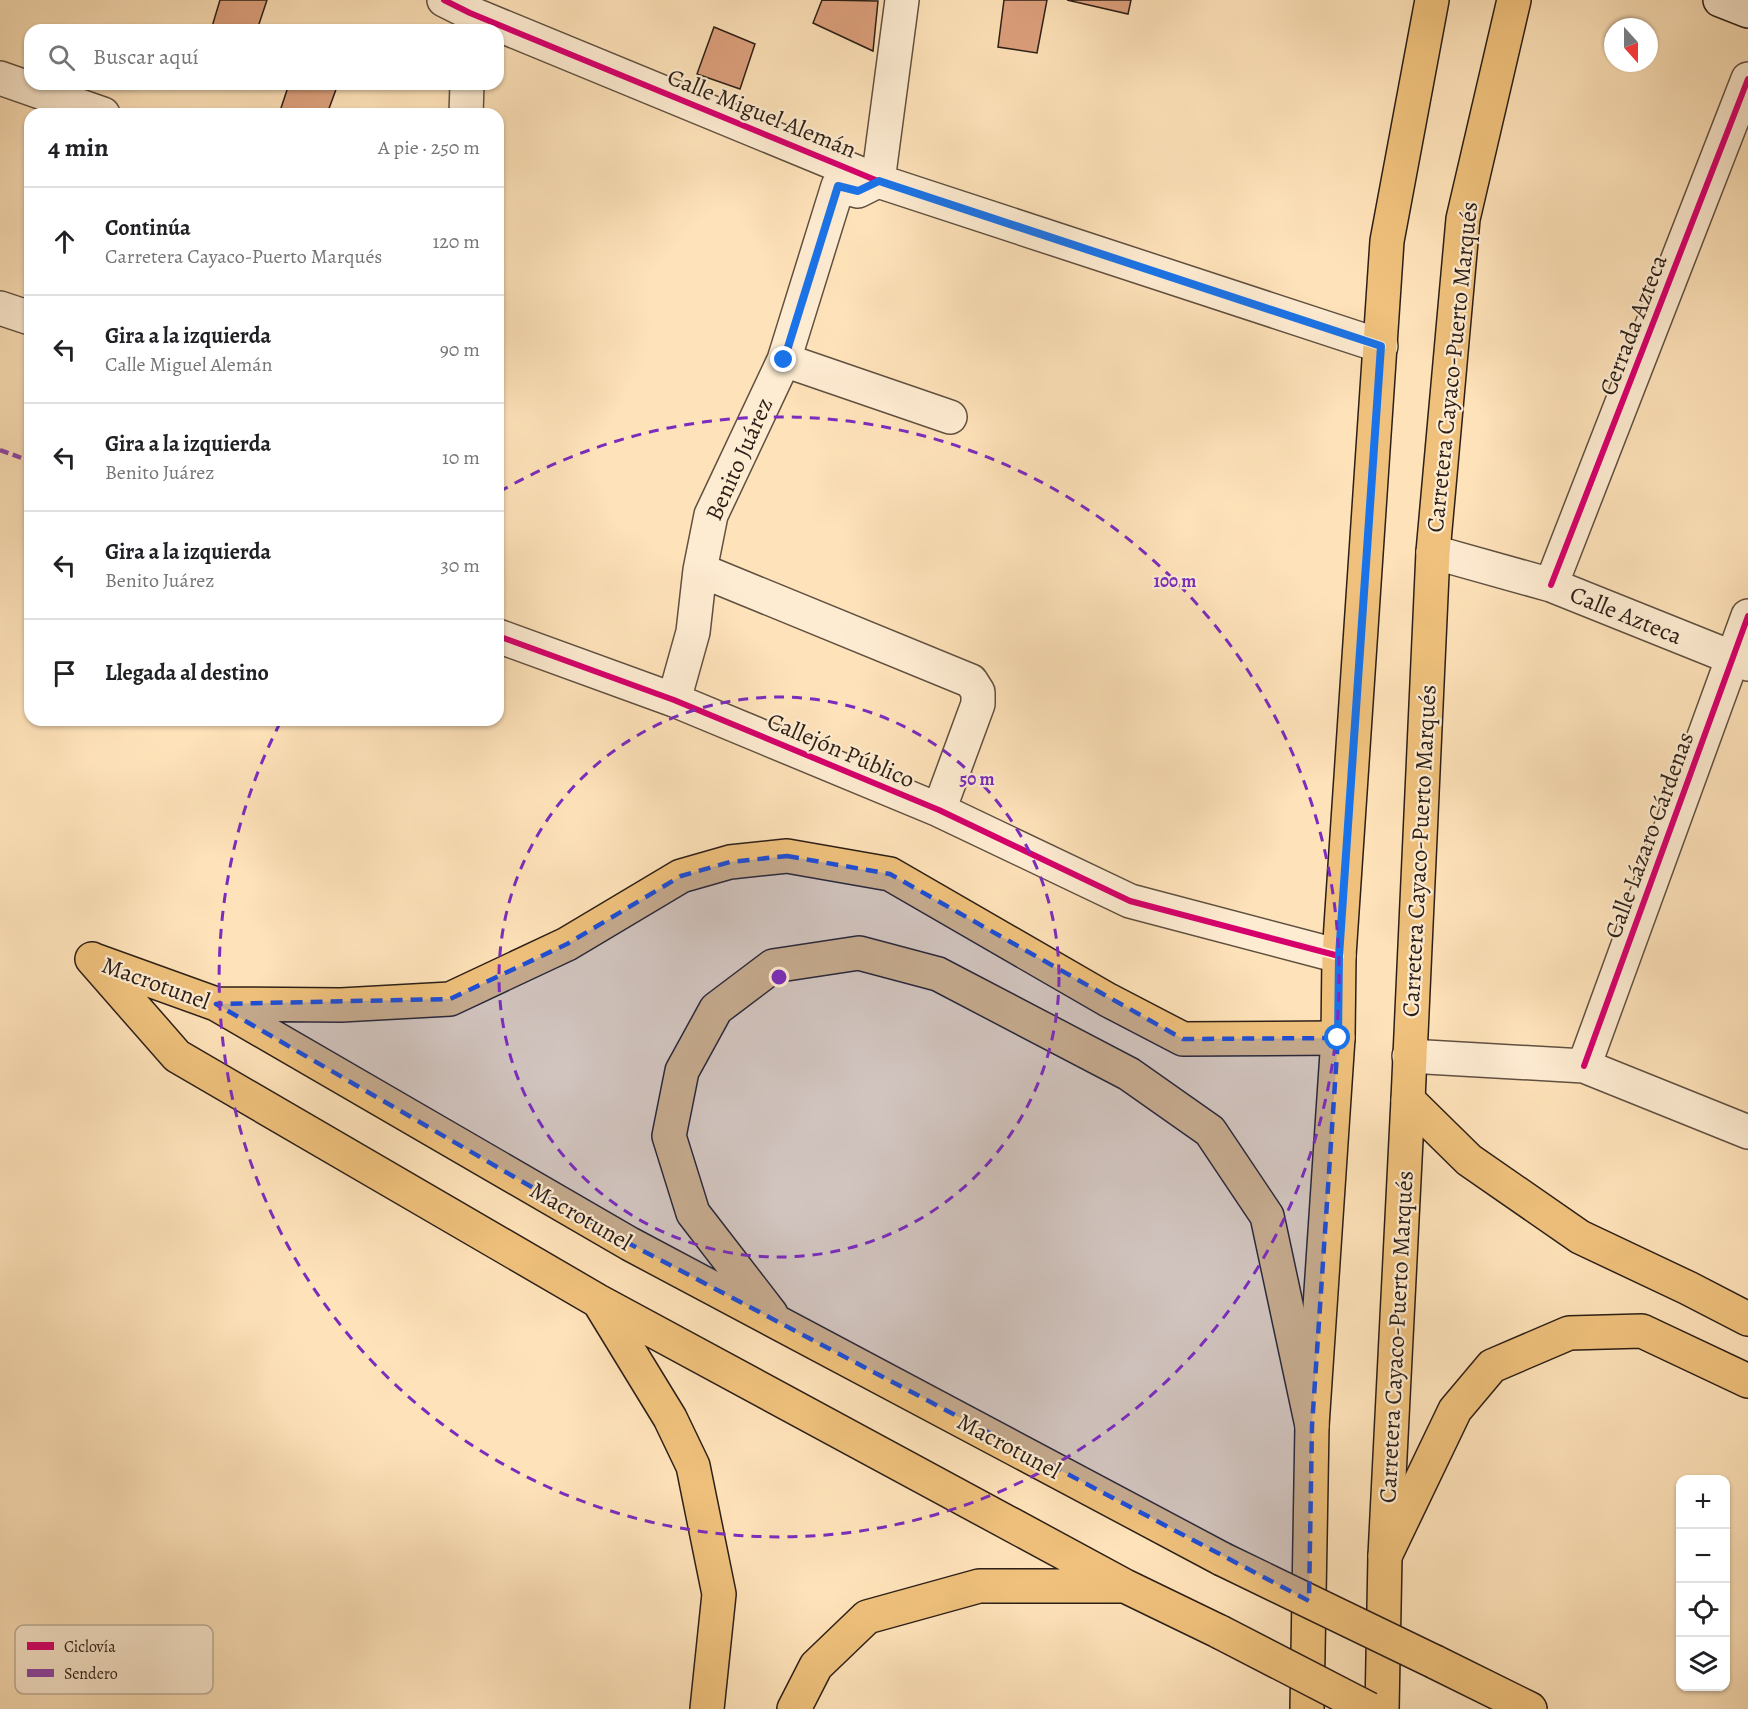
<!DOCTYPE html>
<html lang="es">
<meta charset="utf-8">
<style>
:root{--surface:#fff;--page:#f2f2f2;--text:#202124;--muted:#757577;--line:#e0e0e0}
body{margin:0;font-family:Alegreya,serif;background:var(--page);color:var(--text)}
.controls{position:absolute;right:18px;bottom:18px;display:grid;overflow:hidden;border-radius:12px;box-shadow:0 2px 4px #0004}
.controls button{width:54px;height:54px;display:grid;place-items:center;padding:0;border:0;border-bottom:2px solid var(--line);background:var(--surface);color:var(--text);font:30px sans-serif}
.compass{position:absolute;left:1604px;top:18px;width:54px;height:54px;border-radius:50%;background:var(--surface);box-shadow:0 2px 4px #0004;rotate:159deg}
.stop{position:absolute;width:18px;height:18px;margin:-14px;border:4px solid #1a73e8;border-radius:50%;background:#fff}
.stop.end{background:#1a73e8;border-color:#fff;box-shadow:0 2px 6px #0008}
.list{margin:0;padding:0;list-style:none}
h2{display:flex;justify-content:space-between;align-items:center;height:78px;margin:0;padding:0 24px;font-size:26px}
h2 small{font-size:20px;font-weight:400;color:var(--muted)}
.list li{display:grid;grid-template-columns:39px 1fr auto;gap:18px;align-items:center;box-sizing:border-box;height:108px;padding:0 24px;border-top:2px solid var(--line)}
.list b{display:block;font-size:22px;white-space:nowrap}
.list p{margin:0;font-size:20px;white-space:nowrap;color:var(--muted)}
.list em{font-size:20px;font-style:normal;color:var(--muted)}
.icon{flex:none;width:33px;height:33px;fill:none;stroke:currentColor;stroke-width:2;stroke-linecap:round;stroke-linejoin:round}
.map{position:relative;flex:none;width:1748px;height:1709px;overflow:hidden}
.search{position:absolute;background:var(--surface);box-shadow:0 2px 4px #0004;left:24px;top:24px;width:480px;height:66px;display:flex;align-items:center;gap:15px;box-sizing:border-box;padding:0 21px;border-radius:18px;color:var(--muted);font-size:22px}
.panel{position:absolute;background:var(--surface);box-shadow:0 2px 4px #0004;left:24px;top:108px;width:480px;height:618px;border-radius:18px}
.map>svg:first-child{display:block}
</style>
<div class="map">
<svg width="1748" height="1709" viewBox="0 0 1748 1709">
<rect width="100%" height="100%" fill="#fee2b9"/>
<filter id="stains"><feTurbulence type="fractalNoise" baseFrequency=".00333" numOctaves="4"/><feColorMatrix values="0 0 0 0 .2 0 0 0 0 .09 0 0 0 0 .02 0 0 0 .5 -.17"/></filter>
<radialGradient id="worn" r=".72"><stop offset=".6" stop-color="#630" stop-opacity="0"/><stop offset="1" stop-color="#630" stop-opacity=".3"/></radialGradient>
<path fill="#dda17d" stroke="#2c1f17" stroke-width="1.5" d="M220 0H267L257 30H211Z
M822 0 878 1 873 51 813 23Z
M1004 0H1047L1037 53 998 47Z
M1067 0H1131L1128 14Z
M714 27 755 44 740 89 697 74Z
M289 84H338L327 114H290L280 111Z"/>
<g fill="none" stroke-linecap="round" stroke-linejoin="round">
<g stroke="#605040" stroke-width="36">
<path id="street" d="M444 0 470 13 878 181 1381 346
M0 78 103 114
M466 114 467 84
M0 308 30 318
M784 360 950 417
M1433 552 1551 585 1748 664
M700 570 971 681 978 692V704L939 810
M1551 585 1748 79
M498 636 674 700 939 810 1130 901 1339 956
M674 700 693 632 700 570 711 515 784 360 838 186 858 191 878 181 902 0
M1409 1056 1584 1066 1748 1132
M1584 1066 1748 616"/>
</g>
<g stroke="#2c1f17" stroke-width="36">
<path id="secondary" d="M1720 0 1748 11"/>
</g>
<g stroke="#2c1f17" stroke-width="36">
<path id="primary" d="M1307 1709 1312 1426 1338 1038 1339 956 1387 241 1432 0
M1382 1709 1385 1556 1408 1100 1433 552 1463 219 1514 0"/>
</g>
<g stroke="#2c1f17" stroke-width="36">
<path id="highway" d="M92 959 177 1056 598 1301 1125 1586 1220 1632
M94 960 216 1004 630 1244 1222 1559
M218 1004 341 1005 450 999 567 944 681 876 730 862 787 856 890 874 1108 1000 1183 1039 1338 1038
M1408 1100 1469 1160 1580 1237 1688 1288 1748 1319
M599 1302 670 1418 693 1466 719 1594 707 1709
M771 1314 693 1213 669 1136 682 1071 716 1009 773 966 859 953 938 974 1129 1074 1210 1131 1267 1216 1312 1426
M1385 1556 1455 1410 1492 1366 1569 1333 1642 1331 1748 1381
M1435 1662 1530 1709
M794 1709 816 1666 867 1617 979 1586H1120"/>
</g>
<use href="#street" stroke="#feecd2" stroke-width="33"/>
<use href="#secondary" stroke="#feecd2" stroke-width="33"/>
<use href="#primary" stroke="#efc17c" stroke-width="33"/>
<use href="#highway" stroke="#efc17c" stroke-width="33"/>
<g stroke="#2c1f17" stroke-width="36" stroke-linecap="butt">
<path id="highway-bridge" d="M1222 1559 1435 1662
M1220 1632 1369 1709"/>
</g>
<use href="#highway-bridge" stroke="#efc17c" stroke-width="33"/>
<path stroke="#8e44ad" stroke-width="4.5" stroke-dasharray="9 4.5" stroke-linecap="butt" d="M0 450 30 461"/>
<g stroke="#feecd2" stroke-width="10">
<path id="cycleway" d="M444 0 470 13 878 181 1381 346
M1551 585 1748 79
M498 636 674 700 939 810 1130 901 1339 956
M1584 1066 1748 616"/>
</g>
<use href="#cycleway" stroke="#d6006c" stroke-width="6"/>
</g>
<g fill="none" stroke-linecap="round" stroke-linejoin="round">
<path stroke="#1a73e8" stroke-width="8" d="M784 360 838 186 858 191 879 181 1381 346 1339 956 1338 1038"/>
</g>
<path fill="#1d4ed8" fill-opacity="0.2" stroke="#1d4ed8" stroke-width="4.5" stroke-dasharray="12 8" stroke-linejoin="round" d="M787 856 890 874 1183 1039 1338 1038 1312 1426 1309 1601 630 1244 216 1004 450 999 567 944 681 876 730 862Z"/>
<g fill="none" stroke="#7b2cbf" stroke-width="3" stroke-dasharray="10 8">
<circle cx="779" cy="977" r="280"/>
<path d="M499 492A560 560 0 1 1 280 723"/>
</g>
<g text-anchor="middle" stroke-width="4.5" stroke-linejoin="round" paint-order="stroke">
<g font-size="24" fill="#2c1f17" stroke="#feecd2">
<text transform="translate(762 113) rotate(22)" y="8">Calle Miguel Alemán</text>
<text transform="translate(1633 325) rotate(-69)" y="8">Cerrada Azteca</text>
<text transform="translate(1452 367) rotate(-84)" y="8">Carretera Cayaco-Puerto Marqués</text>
<text transform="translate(739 459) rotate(-66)" y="8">Benito Juárez</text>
<text transform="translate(1626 615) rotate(22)" y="8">Calle Azteca</text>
<text transform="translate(841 750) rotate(23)" y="8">Callejón Público</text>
<text transform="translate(1649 835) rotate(-70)" y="8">Calle Lázaro Cárdenas</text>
<text transform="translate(1419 851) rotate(-87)" y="8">Carretera Cayaco-Puerto Marqués</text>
<text transform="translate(156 983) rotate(20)" y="8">Macrotunel</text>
<text transform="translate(581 1216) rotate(30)" y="8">Macrotunel</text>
<text transform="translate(1396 1337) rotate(-87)" y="8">Carretera Cayaco-Puerto Marqués</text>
<text transform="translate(1009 1446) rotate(28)" y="8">Macrotunel</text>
</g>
</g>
<rect x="15" y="1625" width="198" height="69" rx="9" fill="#feecd2" stroke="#bfae9a" stroke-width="1.5"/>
<rect x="27" y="1642" width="27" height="8" fill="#d6006c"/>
<rect x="27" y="1669" width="27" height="8" fill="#8e44ad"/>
<g font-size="16" fill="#2c1f17">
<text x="64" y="1652">Ciclovía</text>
<text x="64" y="1679">Sendero</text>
</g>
<circle cx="779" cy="977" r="9" fill="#7b2cbf" stroke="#feecd2" stroke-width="3"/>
<g font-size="18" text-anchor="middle" font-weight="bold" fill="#7b2cbf" stroke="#feecd2" stroke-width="4.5" stroke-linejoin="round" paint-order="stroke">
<text x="1175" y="587">100 m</text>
<text x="977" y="785">50 m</text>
</g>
<rect width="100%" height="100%" filter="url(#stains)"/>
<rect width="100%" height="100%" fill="url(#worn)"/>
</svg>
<div class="controls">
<button>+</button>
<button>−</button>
<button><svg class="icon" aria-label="locate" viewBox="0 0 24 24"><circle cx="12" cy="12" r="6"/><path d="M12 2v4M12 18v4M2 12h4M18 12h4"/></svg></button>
<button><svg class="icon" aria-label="layers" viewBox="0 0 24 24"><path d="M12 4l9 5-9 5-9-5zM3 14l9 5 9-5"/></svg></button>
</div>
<svg class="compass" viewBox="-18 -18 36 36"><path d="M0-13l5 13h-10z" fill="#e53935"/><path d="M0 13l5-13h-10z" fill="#757577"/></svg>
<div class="stop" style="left:1338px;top:1038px"></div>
<div class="stop end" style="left:784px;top:360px"></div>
<div class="search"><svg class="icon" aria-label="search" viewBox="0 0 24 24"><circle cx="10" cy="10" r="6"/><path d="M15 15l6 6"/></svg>Buscar aquí</div>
<section class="panel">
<h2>4 min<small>A pie · 250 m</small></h2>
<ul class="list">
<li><svg class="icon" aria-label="ahead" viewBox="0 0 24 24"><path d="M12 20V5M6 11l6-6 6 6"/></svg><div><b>Continúa</b><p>Carretera Cayaco-Puerto Marqués</p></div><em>120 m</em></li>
<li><svg class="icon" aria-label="left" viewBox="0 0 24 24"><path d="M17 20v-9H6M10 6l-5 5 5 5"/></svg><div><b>Gira a la izquierda</b><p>Calle Miguel Alemán</p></div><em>90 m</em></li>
<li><svg class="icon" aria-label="left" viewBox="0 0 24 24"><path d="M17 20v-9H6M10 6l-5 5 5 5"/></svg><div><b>Gira a la izquierda</b><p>Benito Juárez</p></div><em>10 m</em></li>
<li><svg class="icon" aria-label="left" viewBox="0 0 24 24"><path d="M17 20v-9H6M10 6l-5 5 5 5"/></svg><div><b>Gira a la izquierda</b><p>Benito Juárez</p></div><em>30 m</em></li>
<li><svg class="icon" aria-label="arrive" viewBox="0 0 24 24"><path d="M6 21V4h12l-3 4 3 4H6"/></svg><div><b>Llegada al destino</b></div></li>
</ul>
</section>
</div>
